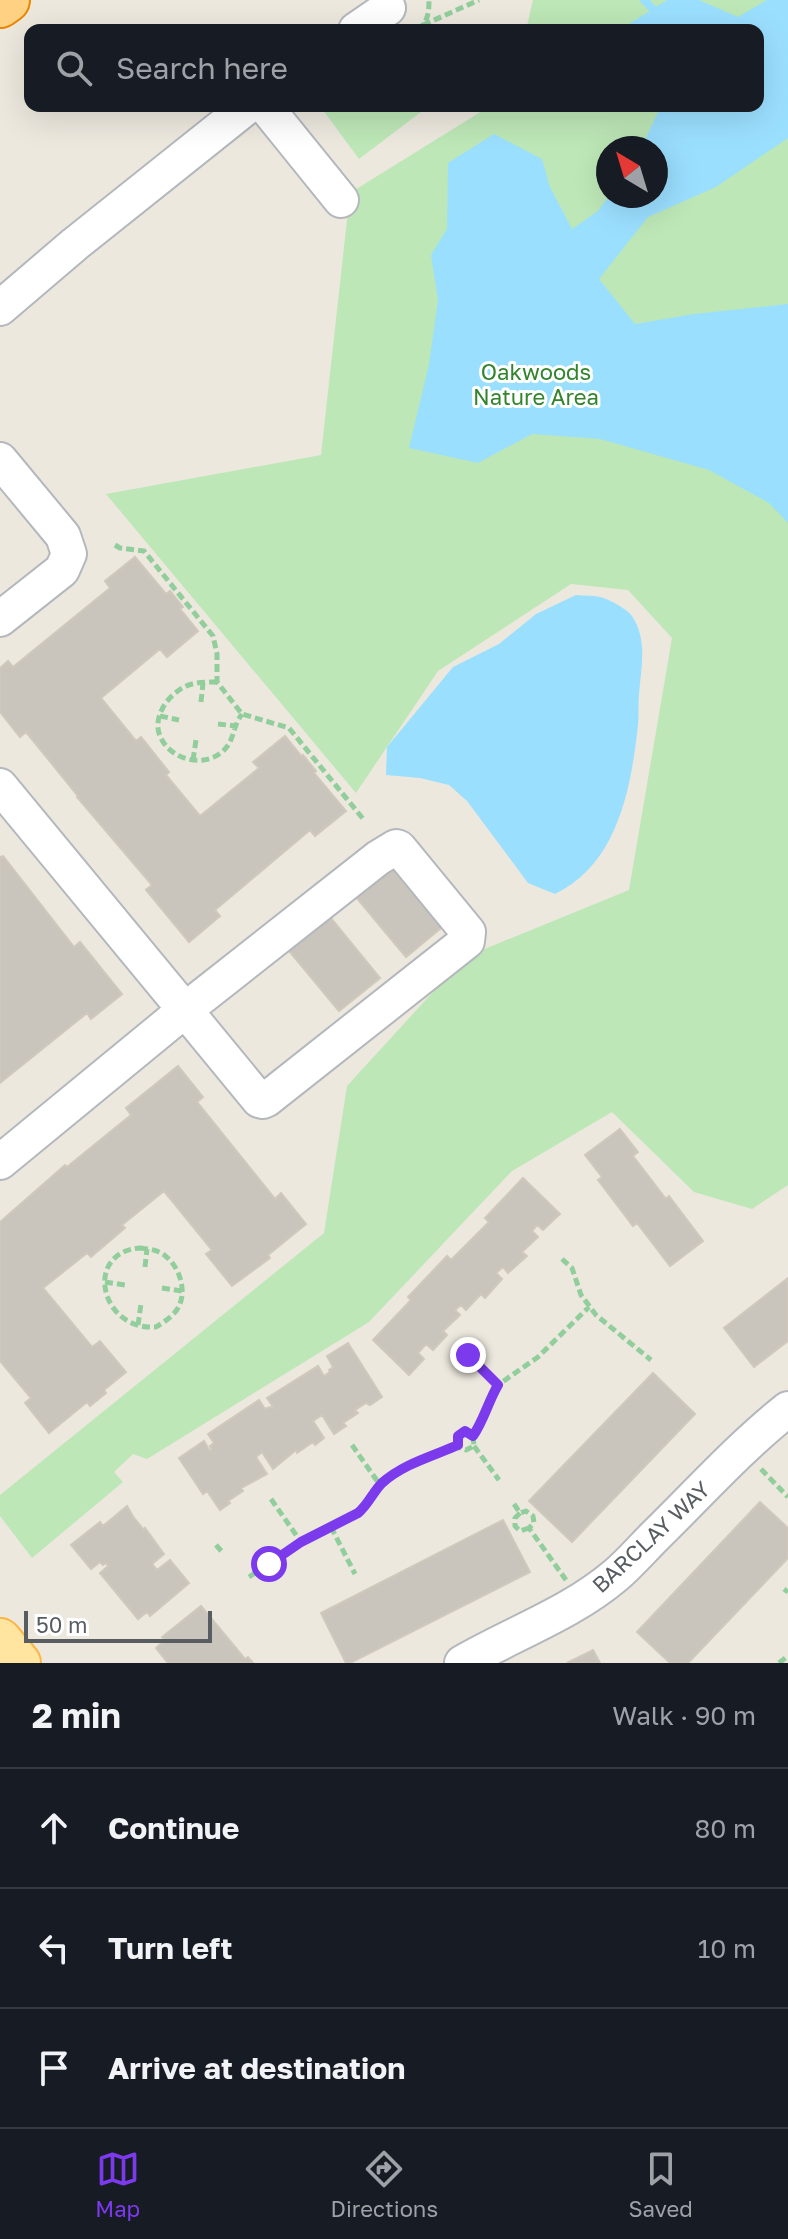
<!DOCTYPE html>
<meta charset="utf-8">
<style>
:root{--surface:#171b24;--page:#20242c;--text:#f1f3f6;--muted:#9ea1a6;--line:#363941;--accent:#7c3aed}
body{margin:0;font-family:"Golos Text",sans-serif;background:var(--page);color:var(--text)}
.compass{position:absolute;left:596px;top:136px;width:72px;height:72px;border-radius:50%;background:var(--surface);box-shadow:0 8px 32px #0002;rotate:322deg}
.scale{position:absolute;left:24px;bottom:20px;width:188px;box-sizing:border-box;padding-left:8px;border:4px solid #575d61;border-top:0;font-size:22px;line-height:28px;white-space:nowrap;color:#575d61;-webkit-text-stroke:6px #fff;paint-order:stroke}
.stop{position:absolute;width:24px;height:24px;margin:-18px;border:6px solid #7c3aed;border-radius:50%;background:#fff}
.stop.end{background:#7c3aed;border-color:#fff;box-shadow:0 2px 8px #0008}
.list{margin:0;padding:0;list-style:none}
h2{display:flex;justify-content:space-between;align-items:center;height:104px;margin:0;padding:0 32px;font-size:34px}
h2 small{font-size:26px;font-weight:400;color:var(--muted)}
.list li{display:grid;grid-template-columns:52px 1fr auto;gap:24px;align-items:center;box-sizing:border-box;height:120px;padding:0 32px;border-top:2px solid var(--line)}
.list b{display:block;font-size:30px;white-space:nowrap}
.list em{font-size:26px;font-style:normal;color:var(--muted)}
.icon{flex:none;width:44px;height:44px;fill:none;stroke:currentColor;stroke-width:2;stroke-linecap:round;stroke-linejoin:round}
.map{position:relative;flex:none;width:788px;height:1663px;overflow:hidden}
.search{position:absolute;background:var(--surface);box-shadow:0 8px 32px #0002;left:24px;right:24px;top:24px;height:88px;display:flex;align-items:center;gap:20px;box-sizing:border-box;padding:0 28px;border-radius:16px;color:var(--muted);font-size:30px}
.sheet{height:464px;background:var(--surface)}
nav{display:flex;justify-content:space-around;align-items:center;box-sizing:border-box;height:112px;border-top:2px solid var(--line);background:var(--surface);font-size:22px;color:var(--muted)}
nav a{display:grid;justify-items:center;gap:4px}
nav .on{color:var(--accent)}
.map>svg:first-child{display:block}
</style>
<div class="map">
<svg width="788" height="1663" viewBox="0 0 788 1663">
<rect width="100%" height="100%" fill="#ece8de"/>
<path fill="#bde7b7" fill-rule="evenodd" d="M533 0H788V1185L752 1209 694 1192 612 1112 512 1171 369 1322 147 1459 133 1454 114 1472 123 1482 32 1558 0 1516V1495L324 1233 347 1086 465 957 629 890 672 638 628 590 571 584 438 671 356 793 106 494 321 455 350 193 490 106H758V30H526ZM608 148H656V196H608Z
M320 106H429L359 159Z"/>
<path fill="#9bdfff" d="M667 0H699L738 17 767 0H788V138L716 187 648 217 599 279 635 324 694 314 788 304V523L769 503 709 470 600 439 532 434 478 463 409 448 429 364 438 300 431 255 447 229 448 163 494 134 542 159 550 187 572 229 598 211 609 196H656V148H641L661 106H758V30H634L629 24Z
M576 595C583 596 593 595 600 597 609 599 627 609 632 616 648 640 641 668 639 694 638 704 639 715 638 725 631 788 618 864 555 894L528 883 467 801 449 785 420 778 386 775 387 747 453 667 499 644 536 614Z"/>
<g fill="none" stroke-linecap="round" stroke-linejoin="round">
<path stroke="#9bdfff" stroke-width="8" d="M644 0 653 9"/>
</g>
<path fill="#c9c5bd" stroke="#d1c8bc" stroke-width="2" d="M135 557 166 594 170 591 183 607 180 609 198 631 167 657 160 649 101 698 136 741 141 737 169 772 166 775 200 816 259 768 253 762 285 736 302 757 303 755 316 771 314 773 346 811 315 836 310 830 215 910 220 916 189 942 146 890 152 885 77 797 78 796 26 732 20 737 0 712V668L8 661 13 667 110 588 105 581Z
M0 856 1 858 3 856 74 947 80 942 122 994 91 1019 87 1013 0 1083Z
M397 862 447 923 406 957 355 896Z
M330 917 380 978 339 1011 289 951Z
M178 1066 203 1097 197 1102 275 1199 281 1193 306 1224 268 1255 270 1258 232 1286 206 1254 212 1250 164 1191 122 1225 125 1228 91 1257 87 1253 43 1288 92 1347 100 1341 126 1372 104 1390 106 1393 90 1406 87 1402 49 1433 25 1403 31 1398 0 1361V1222L65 1165 67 1167 131 1115 126 1108Z
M620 1129 638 1152 633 1156 666 1199 669 1196 703 1241 670 1266 637 1223 633 1226 598 1180 602 1177 585 1155Z
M523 1178 560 1214 543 1230 537 1225 532 1231 538 1237 522 1252 527 1256 508 1273 503 1267 496 1273 502 1279 485 1298 481 1294 466 1310 461 1305 455 1310 460 1315 443 1331 447 1335 433 1350 426 1344 418 1353 424 1359 409 1375 373 1340 411 1300 408 1297 447 1256 451 1260 489 1222 485 1218Z
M788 1278V1341L754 1367 724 1328Z
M348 1343 382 1397 370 1405 366 1403 355 1410 358 1413 343 1423 346 1426 334 1434 322 1415 313 1421 324 1438 315 1445 313 1442 297 1453 296 1450 273 1469 262 1452 256 1457 267 1474 241 1488 243 1491 228 1501 230 1503 220 1510 207 1491 203 1494 179 1458 204 1441 210 1451 212 1449 210 1446 214 1443 208 1434 259 1400 265 1409 270 1407 274 1408 267 1398 318 1366 324 1376 330 1372 329 1370 333 1367 327 1356Z
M653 1373 695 1414 572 1542 529 1501Z
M760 1502 788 1528V1558L688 1663H670L637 1632Z
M127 1506 134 1518 144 1530 145 1528 164 1554 152 1564 157 1570 170 1560 189 1583 150 1616 147 1612 138 1619 100 1573 108 1566 106 1563 103 1565 100 1562 91 1569 71 1545 100 1522 103 1526Z
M503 1520 530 1572 350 1663H346L321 1613Z
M201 1606 245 1659 248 1657 253 1663H168L156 1648 165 1640 162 1637Z
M593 1650 600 1663H567Z"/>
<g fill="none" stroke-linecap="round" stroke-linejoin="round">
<g stroke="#b4b8bd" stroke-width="38">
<path id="minor" d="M356 30 388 8
M265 106 341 200
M0 308 75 244 248 106
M0 460 63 536 69 554 62 570 0 619
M0 786 185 1010 0 1162
M396 847 399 848 468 932 467 941 267 1099 263 1101 259 1100 185 1010 378 858Z
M462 1663C514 1633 570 1614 616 1575 630 1563 642 1549 655 1536 699 1493 740 1447 788 1409"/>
</g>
<g stroke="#fdb546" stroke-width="46">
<path id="major" d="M0 1640 19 1663"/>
</g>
<g stroke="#ea8600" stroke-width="48">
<path id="highway" d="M0 5 7 0"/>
</g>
<path stroke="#92ce9c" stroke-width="5" stroke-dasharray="8 4" stroke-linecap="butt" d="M423 25 479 0
M418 30C428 21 429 13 429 0
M115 545 120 548 144 551 213 636 217 654V682L242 714 289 728 364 820
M217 682C209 682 200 682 192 684 172 689 151 715 160 736 170 760 203 768 222 752 235 741 232 727 242 714
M201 702 203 683
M160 716 179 720
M218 724 236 726
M193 760 196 740
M140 1248C146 1249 153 1249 159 1252 177 1260 188 1288 179 1306 175 1315 164 1322 156 1327 100 1331 83 1252 140 1248Z
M562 1259 572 1268 581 1295 596 1315 651 1360
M145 1267 147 1249
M105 1282 125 1285
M162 1288 182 1291
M138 1325 141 1304
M468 1355 498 1385
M473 1436 468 1431 461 1433 457 1440 460 1448 466 1450 474 1446 473 1436 481 1425 490 1400 498 1385 538 1357 589 1307
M352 1445 380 1485
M474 1446 499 1480
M761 1469 788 1497
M271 1499 301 1542
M514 1504 520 1513 526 1511 533 1516 534 1523 529 1528 566 1580
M520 1513 515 1518V1526L520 1531 529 1528
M331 1527 355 1574
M216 1545 223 1553
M249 1577 301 1542 358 1513C369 1505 373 1492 382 1483 403 1464 433 1456 458 1445
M784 1589 788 1592
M779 1663 788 1656"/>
<use href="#minor" stroke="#fff" stroke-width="34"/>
<use href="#major" stroke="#ffe5a0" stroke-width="42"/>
<use href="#highway" stroke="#ffd182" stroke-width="44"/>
</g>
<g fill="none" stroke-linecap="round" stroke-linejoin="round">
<path stroke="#7c3aed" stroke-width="10" d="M269 1564 301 1542 358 1513C368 1505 373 1492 382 1483 403 1464 433 1456 458 1445V1436L465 1431 473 1436C484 1420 488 1402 498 1385L468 1355"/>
</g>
<g text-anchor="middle" stroke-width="6" stroke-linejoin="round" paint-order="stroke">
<g font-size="22" fill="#32842d" stroke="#fff">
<text x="536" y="380">Oakwoods<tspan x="536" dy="25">Nature Area</tspan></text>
</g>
<g font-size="22" fill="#575d61" stroke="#fff">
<text transform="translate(651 1537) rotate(-43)" y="8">BARCLAY WAY</text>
</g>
</g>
</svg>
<svg class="compass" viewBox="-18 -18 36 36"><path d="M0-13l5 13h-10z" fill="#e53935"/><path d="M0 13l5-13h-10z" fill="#9ea1a6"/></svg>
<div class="scale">50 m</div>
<div class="stop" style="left:269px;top:1564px"></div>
<div class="stop end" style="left:468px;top:1355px"></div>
<div class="search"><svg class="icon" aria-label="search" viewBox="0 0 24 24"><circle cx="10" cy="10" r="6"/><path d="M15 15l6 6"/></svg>Search here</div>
</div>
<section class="sheet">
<h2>2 min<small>Walk · 90 m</small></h2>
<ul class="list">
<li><svg class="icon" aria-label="ahead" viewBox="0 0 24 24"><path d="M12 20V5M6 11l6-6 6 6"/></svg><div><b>Continue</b></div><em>80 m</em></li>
<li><svg class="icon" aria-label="left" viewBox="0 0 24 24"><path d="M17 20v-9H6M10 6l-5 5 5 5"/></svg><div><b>Turn left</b></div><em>10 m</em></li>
<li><svg class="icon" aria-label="arrive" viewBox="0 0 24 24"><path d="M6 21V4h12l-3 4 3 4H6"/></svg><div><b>Arrive at destination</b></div></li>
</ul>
</section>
<nav>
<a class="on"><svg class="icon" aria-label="map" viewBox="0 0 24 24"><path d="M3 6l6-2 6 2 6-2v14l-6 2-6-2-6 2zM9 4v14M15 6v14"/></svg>Map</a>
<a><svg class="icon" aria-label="directions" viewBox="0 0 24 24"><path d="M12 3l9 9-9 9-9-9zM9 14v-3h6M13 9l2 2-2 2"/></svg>Directions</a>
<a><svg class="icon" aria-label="saved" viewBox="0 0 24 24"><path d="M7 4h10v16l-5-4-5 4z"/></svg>Saved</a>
</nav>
